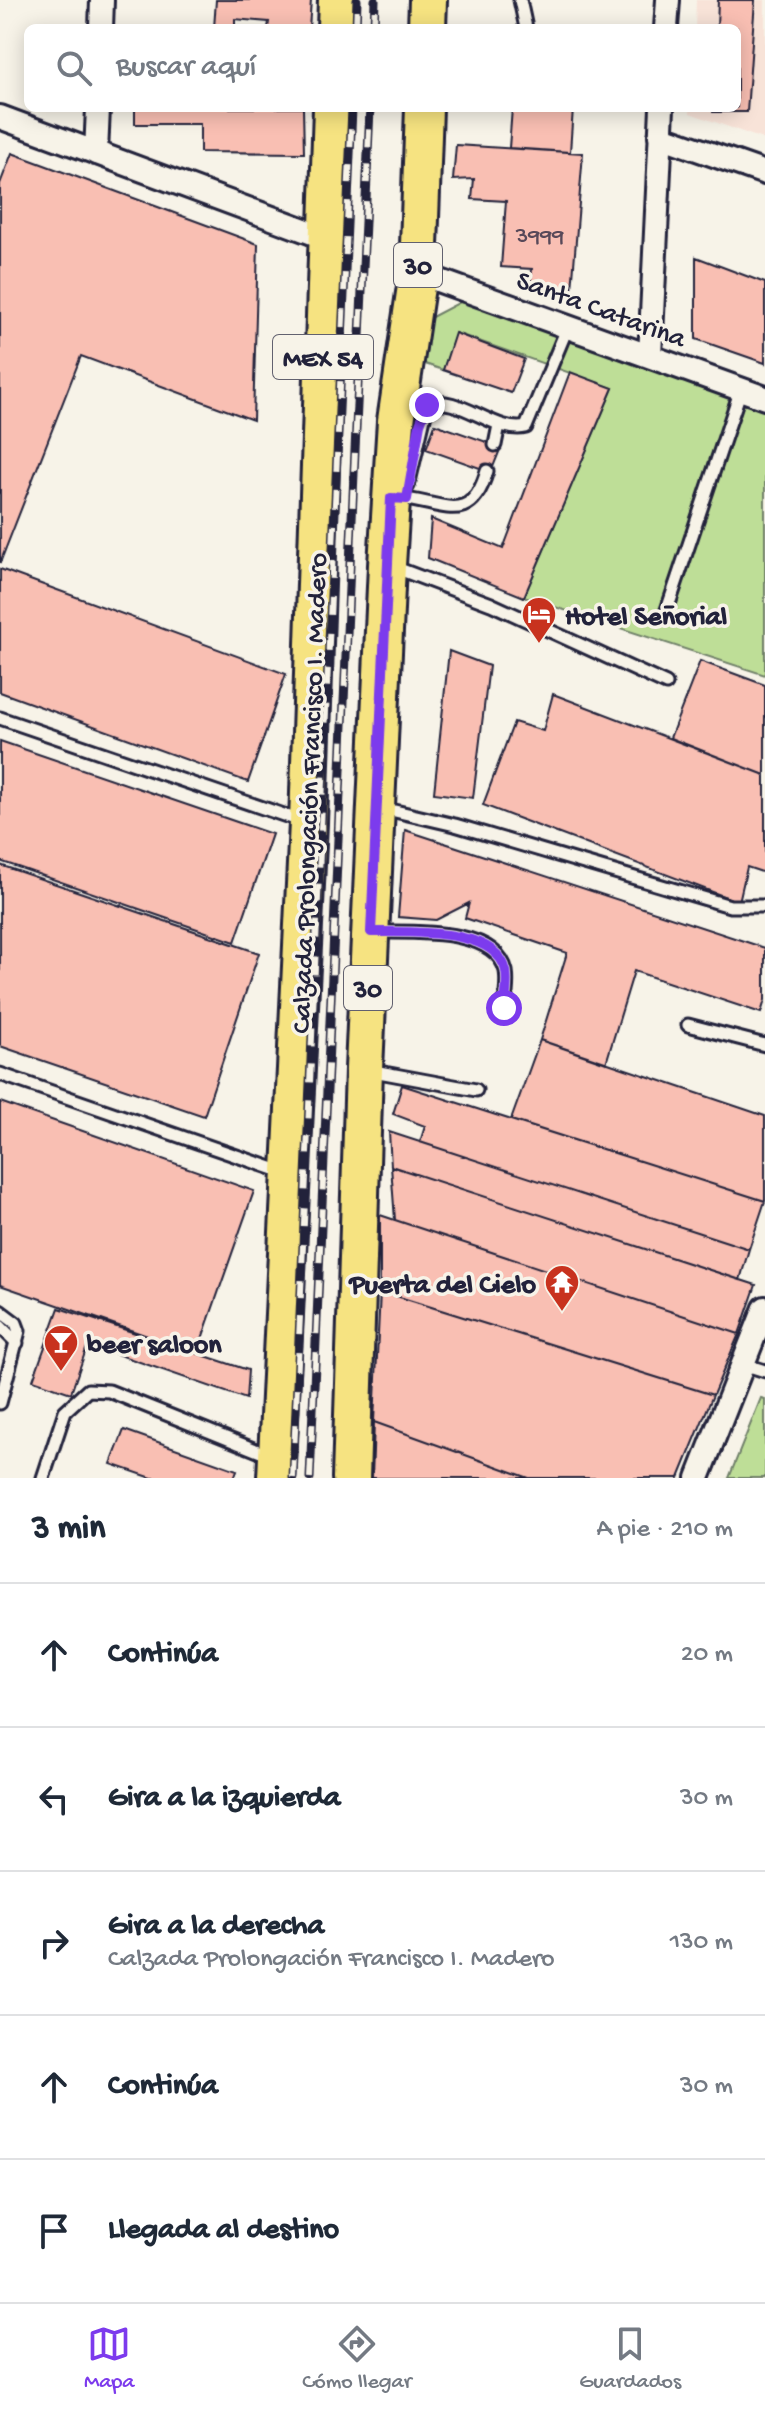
<!DOCTYPE html>
<html lang="es">
<meta charset="utf-8">
<style>
:root{--surface:#fff;--page:#f6f6f7;--text:#1f2937;--muted:#747a83;--line:#e0e1e3;--accent:#7c3aed}
body{margin:0;font-family:"Gochi Hand",sans-serif;background:var(--page);color:var(--text)}
.stop{position:absolute;width:24px;height:24px;margin:-18px;border:6px solid #7c3aed;border-radius:50%;background:#fff}
.stop.end{background:#7c3aed;border-color:#fff;box-shadow:0 2px 8px #0008}
.list{margin:0;padding:0;list-style:none}
h2{display:flex;justify-content:space-between;align-items:center;height:104px;margin:0;padding:0 32px;font-size:34px}
h2 small{font-size:26px;font-weight:400;color:var(--muted)}
.list li{display:grid;grid-template-columns:52px 1fr auto;gap:24px;align-items:center;box-sizing:border-box;height:144px;padding:0 32px;border-top:2px solid var(--line)}
.list b{display:block;font-size:30px;white-space:nowrap}
.list p{margin:0;font-size:26px;white-space:nowrap;color:var(--muted)}
.list em{font-size:26px;font-style:normal;color:var(--muted)}
.icon{flex:none;width:44px;height:44px;fill:none;stroke:currentColor;stroke-width:2;stroke-linecap:round;stroke-linejoin:round}
.map{position:relative;flex:none;width:765px;height:1478px;overflow:hidden}
.search{position:absolute;background:var(--surface);box-shadow:0 4px 20px #0003;left:24px;right:24px;top:24px;height:88px;display:flex;align-items:center;gap:20px;box-sizing:border-box;padding:0 28px;border-radius:12px;color:var(--muted);font-size:30px}
.sheet{height:824px;background:var(--surface)}
nav{display:flex;justify-content:space-around;align-items:center;box-sizing:border-box;height:112px;border-top:2px solid var(--line);background:var(--surface);font-size:22px;color:var(--muted)}
nav a{display:grid;justify-items:center;gap:4px}
nav .on{color:var(--accent)}
.map>svg:first-child{display:block}
</style>
<div class="map">
<svg width="765" height="1478" viewBox="0 0 765 1478">
<rect width="100%" height="100%" fill="#f7f3e8"/>
<filter id="ink" filterUnits="userSpaceOnUse"><feTurbulence type="fractalNoise" baseFrequency=".0125" numOctaves="2"/><feDisplacementMap in="SourceGraphic" scale="16" xChannelSelector="R" yChannelSelector="G"/><feConvolveMatrix kernelMatrix="1 2 1 2 8 2 1 2 1" color-interpolation-filters="sRGB"/></filter>
<g filter="url(#ink)">
<path fill="#f8e3d8" d="M696 0H765V140L690 113V108H737V28H695Z"/>
<path fill="#bede97" stroke="#708069" stroke-width="2" d="M464 300 765 409V675L524 597 613 388 456 333 443 370 422 363 426 320Z
M761 1398 765 1399V1478H729Z"/>
<path fill="#f9bfb3" stroke="#22223b" stroke-width="2" d="M216 0H311L309 28H268L269 22 235 19V28H214Z
M718 0H755L747 112H713V108H737V28H717Z
M135 108H303L304 153 200 152V124H135Z
M512 108H573L570 152 509 148Z
M456 145 583 153 572 290 530 289 532 269 501 267 506 201 472 199 474 179 453 180Z
M12 153 258 244 253 420 81 356 0 563V184Z
M696 257 765 283V363L696 339Z
M455 333 524 359 511 393 443 370Z
M570 372 613 388 524 597 428 558 431 519 503 549Z
M435 424 501 447 491 472 426 449Z
M0 569 286 674 248 782 0 692Z
M449 651 489 666 473 798 434 793Z
M700 661 765 685V775L670 738Z
M553 694 765 775V873L747 867 739 902 483 805 514 722 543 731Z
M0 741 272 834 235 942 0 861Z
M405 830 765 948V1000L761 1013 634 971 606 1063 540 1040 567 953 465 918 469 903 436 920 398 917Z
M0 865 259 953 204 1116 0 1046Z
M540 1040 765 1116V1201L511 1120Z
M402 1085 765 1201 749 1249 420 1142 425 1126 393 1114Z
M0 1102 254 1191 197 1353 0 1285Z
M389 1132 749 1249 740 1280 391 1166Z
M391 1166 756 1285 739 1334 395 1220Z
M380 1215 395 1220 739 1334 713 1395 380 1291Z
M380 1291 713 1395 679 1478H529L374 1422Z
M59 1308 248 1370 246 1399 88 1344 71 1393 33 1380Z
M374 1422 529 1478H372Z
M124 1430 237 1470 234 1478H152L111 1464Z"/>
<g fill="none" stroke-linecap="round" stroke-linejoin="round">
<g stroke="#22223b" stroke-width="17">
<path id="lane" d="M520 0 526 28
M495 445 499 425
M408 486 427 405C457 392 496 435 526 427L568 326
M395 498C441 500 470 530 487 471
M391 566 491 604 666 684
M665 616 741 389
M0 718 304 822
M382 808 455 825 730 906H765
M375 932C410 933 495 926 506 971 508 983 506 996 504 1008
M688 1025 765 1045
M368 1070 476 1090
M0 1074 286 1173
M0 1311 16 1323 19 1331 0 1403
M0 1326 17 1343
M743 1364 765 1371
M43 1478 65 1411 88 1390 109 1391 273 1457"/>
</g>
<g stroke="#22223b" stroke-width="28">
<path id="street" d="M101 28 102 0
M666 28 668 0
M0 117 326 238
M660 136 765 173
M96 153 98 108
M418 273 765 398
M650 356 662 108
M698 1478 765 1308"/>
</g>
<g stroke="#22223b" stroke-width="42">
<path id="primary" d="M336 28 337 0
M427 28 428 0
M276 1478 308 823 332 108
M351 1478 364 1069 387 565 396 421 418 273 424 108"/>
</g>
<use href="#lane" stroke="#f7f3e8" stroke-width="11"/>
<use href="#street" stroke="#f7f3e8" stroke-width="22"/>
<use href="#primary" stroke="#f6e381" stroke-width="36"/>
<g stroke="#22223b" stroke-width="9">
<path id="rail" d="M356 28 357 0
M374 28 375 0
M293 1478 352 108
M310 1478 370 108"/>
</g>
<use href="#rail" stroke="#f7f3e8" stroke-width="6" stroke-dasharray="18" stroke-linecap="butt"/>
</g>
</g>
<g fill="none" stroke-linecap="round" stroke-linejoin="round" filter="url(#ink)">
<path stroke="#7c3aed" stroke-width="10" d="M427 405 420 424 407 499 391 498 371 932C406 933 496 926 506 971 508 983 506 996 504 1008"/>
</g>
<defs>
<g id="hotel-pin" transform="scale(1.8)"><path d="M0 17L-7.5 6A9.5 9.5 0 1 1 7.5 6Z" fill="#c8321e" stroke="#f7f3e8"/><path d="M-6-4.5h1.5V1H6V5H4.5V3h-9V5H-6ZM-4 0a1.8 1.8 0 1 1 3.6 0ZM.5 0V-2.5h3Q6-2.5 6 0Z" fill="#fff"/></g>
<g id="temple-pin" transform="scale(1.8)"><path d="M0 17L-7.5 6A9.5 9.5 0 1 1 7.5 6Z" fill="#c8321e" stroke="#f7f3e8"/><path d="M0-6L5-2H3V0L6.5 2.5H4V6H1.5V3h-3V6H-4V2.5H-6.5L-3 0V-2H-5Z" fill="#fff"/></g>
<g id="bar-pin" transform="scale(1.8)"><path d="M0 17L-7.5 6A9.5 9.5 0 1 1 7.5 6Z" fill="#c8321e" stroke="#f7f3e8"/><path d="M-6-5H6L.8 .8V4.5H3.5V6h-7V4.5H-.8V.8Z" fill="#fff"/></g>
</defs>
<g fill-rule="evenodd">
<use href="#hotel-pin" x="539" y="614"/>
<use href="#temple-pin" x="562" y="1282"/>
<use href="#bar-pin" x="61" y="1342"/>
</g>
<g text-anchor="middle" stroke-width="7" stroke-linejoin="round" paint-order="stroke">
<g font-size="24" fill="#584959">
<text x="540" y="242">3999</text>
</g>
<g fill="#f7f3e8" stroke="#62616f" stroke-width="2">
<rect x="394" y="243" width="48" height="44" rx="6"/>
<rect x="273" y="335" width="100" height="44" rx="6"/>
<rect x="344" y="966" width="48" height="44" rx="6"/>
</g>
<g font-size="26" font-weight="bold" fill="#22223b">
<text x="418" y="274">30</text>
<text x="323" y="366">MEX 54</text>
<text x="368" y="997">30</text>
</g>
<g font-size="28" fill="#22223b" stroke="#f7f3e8">
<text transform="translate(602 307) rotate(20)" y="10">Santa Catarina</text>
<text transform="translate(307 793) rotate(-88)" y="10">Calzada Prolongación Francisco I. Madero</text>
</g>
<g font-size="28" font-weight="bold" fill="#22223b" stroke="#f7f3e8" text-anchor="start">
<text x="565" y="624">Hotel Señorial</text>
<text x="536" y="1292" text-anchor="end">Puerta del Cielo</text>
<text x="87" y="1352">beer saloon</text>
</g>
</g>
</svg>
<div class="stop" style="left:504px;top:1008px"></div>
<div class="stop end" style="left:427px;top:405px"></div>
<div class="search"><svg class="icon" aria-label="search" viewBox="0 0 24 24"><circle cx="10" cy="10" r="6"/><path d="M15 15l6 6"/></svg>Buscar aquí</div>
</div>
<section class="sheet">
<h2>3 min<small>A pie · 210 m</small></h2>
<ul class="list">
<li><svg class="icon" aria-label="ahead" viewBox="0 0 24 24"><path d="M12 20V5M6 11l6-6 6 6"/></svg><div><b>Continúa</b></div><em>20 m</em></li>
<li><svg class="icon" aria-label="left" viewBox="0 0 24 24"><path d="M17 20v-9H6M10 6l-5 5 5 5"/></svg><div><b>Gira a la izquierda</b></div><em>30 m</em></li>
<li><svg class="icon" aria-label="right" viewBox="0 0 24 24"><path d="M7 20v-9h11M14 6l5 5-5 5"/></svg><div><b>Gira a la derecha</b><p>Calzada Prolongación Francisco I. Madero</p></div><em>130 m</em></li>
<li><svg class="icon" aria-label="ahead" viewBox="0 0 24 24"><path d="M12 20V5M6 11l6-6 6 6"/></svg><div><b>Continúa</b></div><em>30 m</em></li>
<li><svg class="icon" aria-label="arrive" viewBox="0 0 24 24"><path d="M6 21V4h12l-3 4 3 4H6"/></svg><div><b>Llegada al destino</b></div></li>
</ul>
</section>
<nav>
<a class="on"><svg class="icon" aria-label="map" viewBox="0 0 24 24"><path d="M3 6l6-2 6 2 6-2v14l-6 2-6-2-6 2zM9 4v14M15 6v14"/></svg>Mapa</a>
<a><svg class="icon" aria-label="directions" viewBox="0 0 24 24"><path d="M12 3l9 9-9 9-9-9zM9 14v-3h6M13 9l2 2-2 2"/></svg>Cómo llegar</a>
<a><svg class="icon" aria-label="saved" viewBox="0 0 24 24"><path d="M7 4h10v16l-5-4-5 4z"/></svg>Guardados</a>
</nav>
